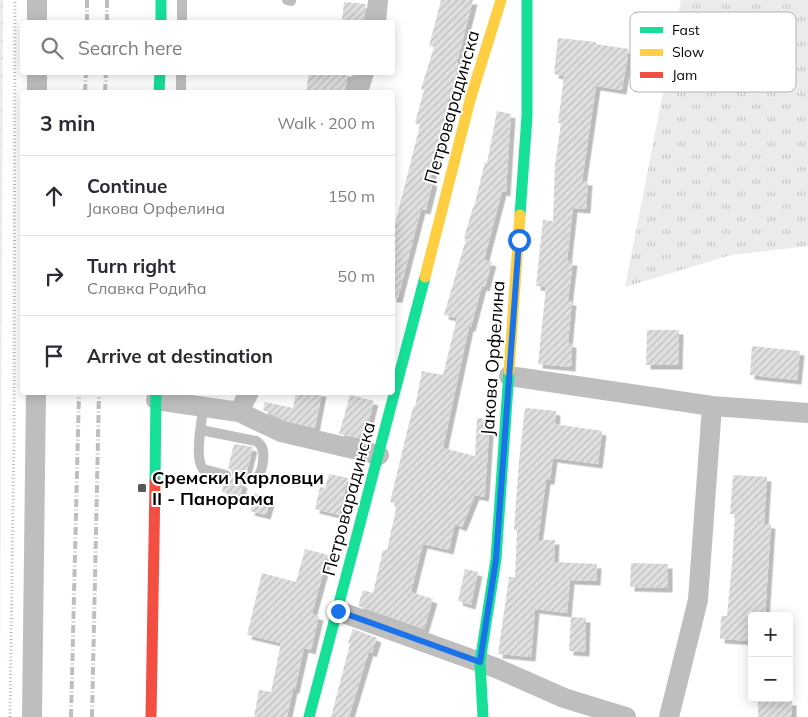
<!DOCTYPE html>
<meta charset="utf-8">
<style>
:root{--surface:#fff;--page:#f2f2f3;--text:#2b2b33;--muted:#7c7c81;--line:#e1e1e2}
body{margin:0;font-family:Mulish,sans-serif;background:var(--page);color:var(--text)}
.controls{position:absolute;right:15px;bottom:15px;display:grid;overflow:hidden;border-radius:5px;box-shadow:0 2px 12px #0003}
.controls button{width:45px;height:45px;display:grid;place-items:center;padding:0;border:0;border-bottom:1px solid var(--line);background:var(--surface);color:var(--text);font:25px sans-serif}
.stop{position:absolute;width:15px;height:15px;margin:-11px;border:4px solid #1a73e8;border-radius:50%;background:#fff}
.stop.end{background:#1a73e8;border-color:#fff;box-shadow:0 1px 5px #0008}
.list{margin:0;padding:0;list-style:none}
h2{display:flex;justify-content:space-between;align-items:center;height:65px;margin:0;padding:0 20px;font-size:21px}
h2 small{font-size:16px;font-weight:400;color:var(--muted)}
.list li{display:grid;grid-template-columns:32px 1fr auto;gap:15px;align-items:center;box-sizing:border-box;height:80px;padding:0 20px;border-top:1px solid var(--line)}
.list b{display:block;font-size:19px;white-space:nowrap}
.list p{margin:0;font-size:16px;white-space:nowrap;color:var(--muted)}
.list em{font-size:16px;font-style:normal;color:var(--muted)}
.icon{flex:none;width:28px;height:28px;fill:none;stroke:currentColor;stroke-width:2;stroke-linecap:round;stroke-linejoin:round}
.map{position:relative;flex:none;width:808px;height:717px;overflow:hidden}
.search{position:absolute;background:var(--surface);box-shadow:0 2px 12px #0003;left:20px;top:20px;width:375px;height:55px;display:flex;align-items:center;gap:12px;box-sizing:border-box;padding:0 18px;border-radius:5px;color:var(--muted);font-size:19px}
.panel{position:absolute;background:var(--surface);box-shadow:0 2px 12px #0003;left:20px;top:90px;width:375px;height:305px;border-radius:5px}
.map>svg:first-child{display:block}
</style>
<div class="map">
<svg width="808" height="717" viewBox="0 0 808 717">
<defs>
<pattern id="grass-tufts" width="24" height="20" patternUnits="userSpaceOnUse" patternTransform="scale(1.25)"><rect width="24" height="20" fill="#ebebeb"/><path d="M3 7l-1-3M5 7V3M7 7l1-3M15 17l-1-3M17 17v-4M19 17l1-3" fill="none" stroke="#c8c8c8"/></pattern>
<pattern id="wetland-marsh" width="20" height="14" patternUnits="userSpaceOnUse" patternTransform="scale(1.25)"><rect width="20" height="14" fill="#ebebeb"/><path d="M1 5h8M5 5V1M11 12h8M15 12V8" fill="none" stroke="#c8c8c8"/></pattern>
<pattern id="building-hatch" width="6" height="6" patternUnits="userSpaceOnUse" patternTransform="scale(1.25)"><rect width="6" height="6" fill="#dfdfdf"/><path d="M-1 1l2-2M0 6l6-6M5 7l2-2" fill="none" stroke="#bebebe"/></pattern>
<filter id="shadow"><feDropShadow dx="4.5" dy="4.5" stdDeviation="0" flood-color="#0004"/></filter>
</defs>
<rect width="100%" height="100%" fill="#fff"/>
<path fill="url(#grass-tufts)" d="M681 0H808V246L731 255 625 287Z"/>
<path fill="url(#wetland-marsh)" d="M0 0H3L0 682Z"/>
<path fill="url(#building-hatch)" filter="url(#shadow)" d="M441 0H473L457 63H459L446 108H449L430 181 433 182 426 210 421 209 398 298H392V223L395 224 420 125 415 123 424 90 421 89 434 47 429 46Z
M344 2 366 4 364 22 342 21Z
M558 38 596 42V44L629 49 622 90 596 86 582 181H588L586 209 573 208 567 261H573L568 301H572L568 343H572L571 367 538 364 546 287 536 286 543 220 553 221 555 165 561 123H558L564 76 554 74Z
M309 72H348L345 92H306Z
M497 111 511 114 506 192 502 191 484 260 492 262 485 287 482 286 471 327H469L443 448 475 456 477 418 490 419 485 492 484 497 475 495 462 527 455 524 449 550 423 544 411 592 433 599 424 629 358 606 363 590 373 593 383 550H387L397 504 390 502 413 407H415L422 371 443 375 457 318 444 315 466 239 464 238 473 207H474L485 162 487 163Z
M647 330H679L678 365H646Z
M752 346 800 351 797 380 750 375Z
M296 392H322L315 428 285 421 263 410 265 402 293 408Z
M350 395 374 401 364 439 339 434Z
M525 408 556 411 555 424 602 431 598 464 553 458 550 480H546L538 540H555L554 562 597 564 596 581 570 580 567 613 535 609 531 657 498 654 509 577H515L517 530H514L519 461Z
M234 444 253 447 247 471 242 472 238 477 239 481 243 484 240 496 222 492 224 482 231 480 233 476 231 470 228 468Z
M329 474 348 478 339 515 315 509 320 487 325 488Z
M733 475 767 477 764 524H771L765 616H752V641L720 639 721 616H727L732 564 735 514H730Z
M255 494 271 498 266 515 250 511Z
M305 549 328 555 312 614 319 616 311 650 304 648 295 689H293L287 717H254L259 690 271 692 281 643 247 635 262 573 296 582Z
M631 563 668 564V588L630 587Z
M465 569 478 572 471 605 458 601Z
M571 617 586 618 585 652 569 651Z
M353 629 377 638 372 653 369 651 349 717H331L350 644 348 643Z
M758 700 792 701V717H758Z"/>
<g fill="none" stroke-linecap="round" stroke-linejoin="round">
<path stroke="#b9b9b9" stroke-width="3" stroke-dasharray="1 2.5" stroke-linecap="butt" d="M10 717 14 430 15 0"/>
<path stroke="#bebebe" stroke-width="10" d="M287 0 291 1
M182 22V0
M181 92V72
M203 407C202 423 194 457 203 469L226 475
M201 430 256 441C259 443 262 446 263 450 264 458 263 477 253 479 252 479 246 478 245 478"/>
<path stroke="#bebebe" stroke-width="20" d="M37 22V0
M376 22 378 0
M37 92V72
M358 92 364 72
M509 376 712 406 808 413
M156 400 239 412 249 392
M239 412 281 432 379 455
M338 611 496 668 564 698 626 717
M32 717 36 392
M669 717 698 600 712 406"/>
<path stroke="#16e098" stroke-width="11" d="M161 0V22
M159 92 160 72
M520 215 527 116V0
M155 482 156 392
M309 717 425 277
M483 717 480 662 496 559 509 371"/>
<path stroke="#ffcf43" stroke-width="11" d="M425 277 470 100 501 0
M509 371 520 215"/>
<path stroke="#f24e42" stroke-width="11" d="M151 717 155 482"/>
<path stroke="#bebebe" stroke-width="4" stroke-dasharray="8 2.5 1 2.5" stroke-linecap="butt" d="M87 22V0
M107 22V0
M85 92 86 72
M105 92 106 72
M71 717 79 392
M92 717 99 392"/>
</g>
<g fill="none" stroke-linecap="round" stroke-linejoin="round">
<path stroke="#1a73e8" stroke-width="6" d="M338 611 480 662 496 559 519 240"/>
</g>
<rect fill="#595959" stroke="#fff" stroke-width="2" x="137" y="483" width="10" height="10" rx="2.5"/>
<g text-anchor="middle" stroke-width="4" stroke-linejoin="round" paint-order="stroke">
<g font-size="18" fill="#000" stroke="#fff">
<text transform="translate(452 107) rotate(-74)" y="6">Петроварадинска</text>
<text transform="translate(493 358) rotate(-86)" y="6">Јакова Орфелина</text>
<text transform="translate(349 499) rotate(-75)" y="6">Петроварадинска</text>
</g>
<g font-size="18" font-weight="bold" fill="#000" stroke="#fff" text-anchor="start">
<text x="152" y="484">Сремски Карловци<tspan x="152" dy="21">II - Панорама</tspan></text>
</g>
</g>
<rect x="630" y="12" width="166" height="80" rx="8" fill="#fff" stroke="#b2b2b2" stroke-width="1"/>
<rect x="640" y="27" width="23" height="6" fill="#16e098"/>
<rect x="640" y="49" width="23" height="7" fill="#ffcf43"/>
<rect x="640" y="72" width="23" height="6" fill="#f24e42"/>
<g font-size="14" fill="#000">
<text x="672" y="35">Fast</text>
<text x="672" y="57">Slow</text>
<text x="672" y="80">Jam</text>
</g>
</svg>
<div class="controls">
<button>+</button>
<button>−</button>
</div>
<div class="stop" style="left:519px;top:240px"></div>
<div class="stop end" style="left:338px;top:611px"></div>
<div class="search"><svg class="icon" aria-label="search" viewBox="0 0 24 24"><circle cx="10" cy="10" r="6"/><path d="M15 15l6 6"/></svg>Search here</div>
<section class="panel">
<h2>3 min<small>Walk · 200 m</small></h2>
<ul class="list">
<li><svg class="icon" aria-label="ahead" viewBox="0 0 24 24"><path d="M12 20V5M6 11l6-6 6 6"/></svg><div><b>Continue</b><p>Јакова Орфелина</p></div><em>150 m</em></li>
<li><svg class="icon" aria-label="right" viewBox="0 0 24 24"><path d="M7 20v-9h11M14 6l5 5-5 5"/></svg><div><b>Turn right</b><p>Славка Родића</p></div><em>50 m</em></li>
<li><svg class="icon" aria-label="arrive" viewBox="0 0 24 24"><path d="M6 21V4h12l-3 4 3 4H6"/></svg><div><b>Arrive at destination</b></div></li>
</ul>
</section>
</div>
